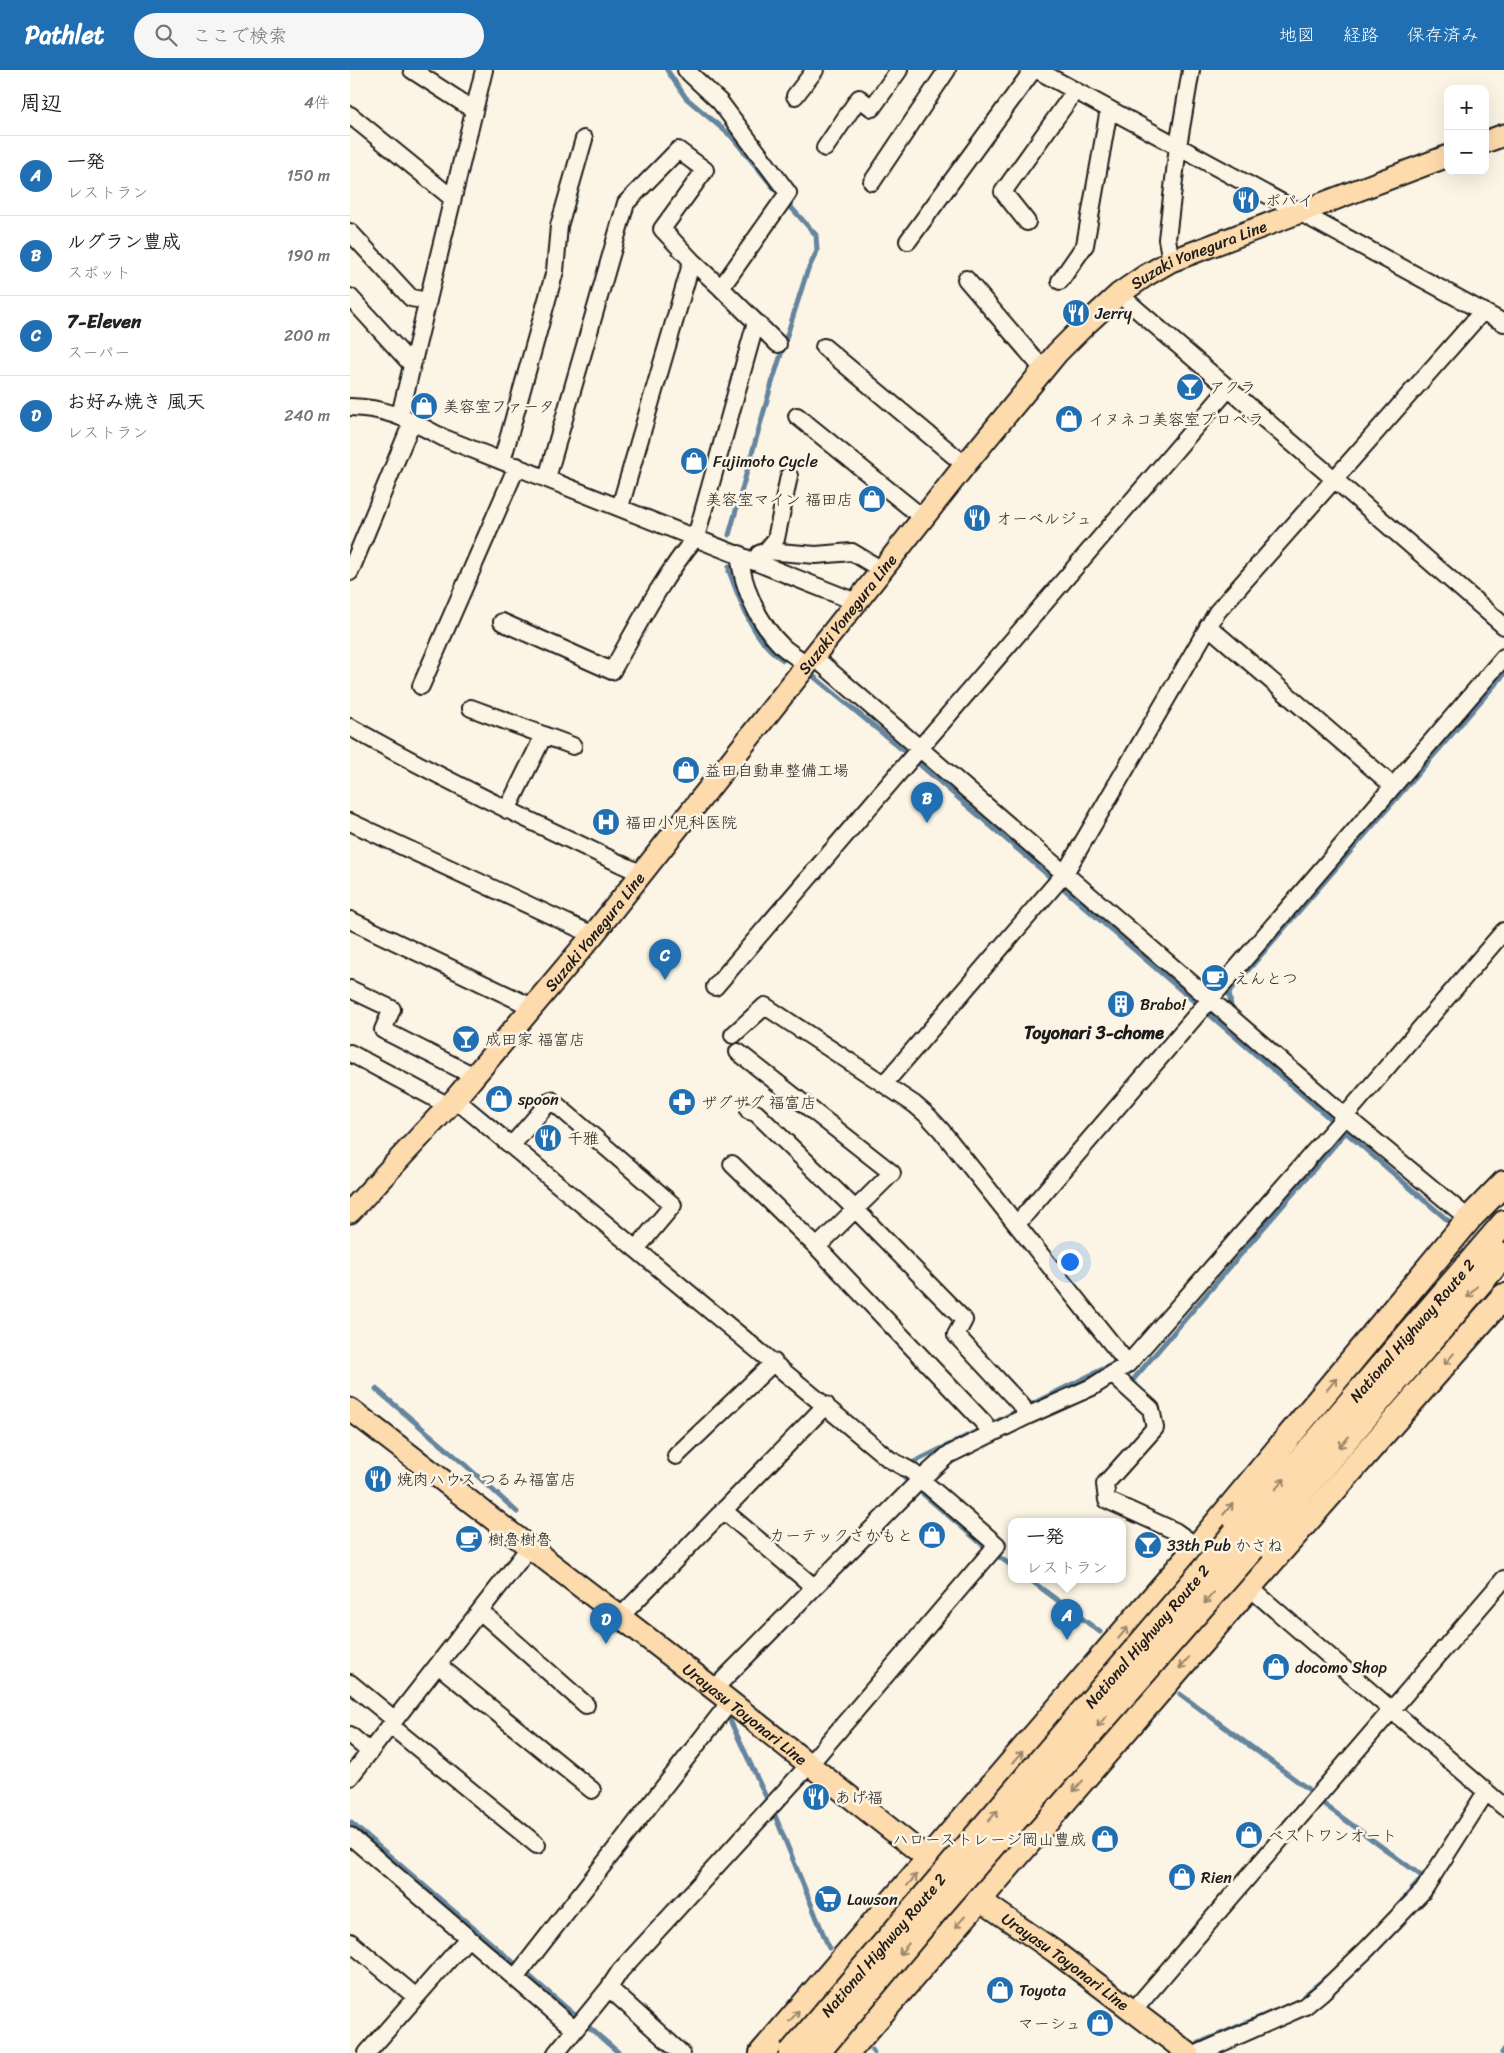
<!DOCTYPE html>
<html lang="ja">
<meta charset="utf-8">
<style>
:root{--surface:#fff;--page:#f6f6f6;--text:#222;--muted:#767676;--line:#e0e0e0;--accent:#1f6fb2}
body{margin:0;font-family:Sriracha,"Klee One",sans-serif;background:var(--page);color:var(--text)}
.controls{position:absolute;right:15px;top:15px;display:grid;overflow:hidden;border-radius:10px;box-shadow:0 5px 20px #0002}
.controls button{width:45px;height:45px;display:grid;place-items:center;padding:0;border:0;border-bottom:1px solid var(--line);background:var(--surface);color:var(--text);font:25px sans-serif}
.you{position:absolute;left:719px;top:1191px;width:18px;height:18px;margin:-12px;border:4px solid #fff;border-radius:50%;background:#1a73e8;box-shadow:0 0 0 8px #1a73e833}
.badge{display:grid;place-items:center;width:32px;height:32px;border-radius:50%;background:var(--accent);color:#fff;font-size:16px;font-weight:700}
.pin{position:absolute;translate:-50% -41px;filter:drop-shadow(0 1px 2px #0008)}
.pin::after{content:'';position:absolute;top:26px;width:18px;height:15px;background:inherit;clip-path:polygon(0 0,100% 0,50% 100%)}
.popup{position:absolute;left:658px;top:1448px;width:118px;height:65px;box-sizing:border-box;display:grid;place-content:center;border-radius:10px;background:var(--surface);filter:drop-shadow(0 1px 4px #0005);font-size:16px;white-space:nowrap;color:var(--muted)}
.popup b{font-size:19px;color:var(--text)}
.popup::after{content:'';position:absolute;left:50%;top:100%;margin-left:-10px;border:10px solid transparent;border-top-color:var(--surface)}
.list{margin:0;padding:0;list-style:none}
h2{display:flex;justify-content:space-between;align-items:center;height:65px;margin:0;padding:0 20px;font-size:21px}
h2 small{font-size:16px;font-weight:400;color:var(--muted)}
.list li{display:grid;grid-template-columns:32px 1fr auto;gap:15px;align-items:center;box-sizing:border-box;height:80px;padding:0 20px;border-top:1px solid var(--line)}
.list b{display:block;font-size:19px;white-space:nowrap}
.list p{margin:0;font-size:16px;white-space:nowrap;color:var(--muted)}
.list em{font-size:16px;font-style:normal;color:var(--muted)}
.icon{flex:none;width:28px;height:28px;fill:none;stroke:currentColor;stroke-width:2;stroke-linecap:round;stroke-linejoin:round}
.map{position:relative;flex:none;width:1154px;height:1983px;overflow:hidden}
header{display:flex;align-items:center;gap:30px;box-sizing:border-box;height:70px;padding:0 25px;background:var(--accent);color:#fff}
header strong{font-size:24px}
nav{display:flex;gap:28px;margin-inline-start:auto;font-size:18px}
.search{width:350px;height:45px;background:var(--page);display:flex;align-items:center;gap:12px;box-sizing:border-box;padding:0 18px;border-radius:28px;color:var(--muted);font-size:19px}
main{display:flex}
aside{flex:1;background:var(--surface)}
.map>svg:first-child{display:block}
</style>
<header>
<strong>Pathlet</strong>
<div class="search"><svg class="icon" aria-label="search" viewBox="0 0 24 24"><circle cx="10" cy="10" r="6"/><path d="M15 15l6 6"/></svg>ここで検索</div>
<nav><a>地図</a><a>経路</a><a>保存済み</a></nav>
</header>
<main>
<aside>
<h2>周辺<small>4件</small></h2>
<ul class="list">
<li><span class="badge">A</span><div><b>一発</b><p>レストラン</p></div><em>150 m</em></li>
<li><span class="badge">B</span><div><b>ルグラン豊成</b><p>スポット</p></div><em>190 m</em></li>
<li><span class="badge">C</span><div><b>7-Eleven</b><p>スーパー</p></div><em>200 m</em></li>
<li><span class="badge">D</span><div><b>お好み焼き 風天</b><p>レストラン</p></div><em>240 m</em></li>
</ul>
</aside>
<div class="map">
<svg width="1154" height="1983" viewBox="0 0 1154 1983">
<rect width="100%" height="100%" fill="#fcf5e5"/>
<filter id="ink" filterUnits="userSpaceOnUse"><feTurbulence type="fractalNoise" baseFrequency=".02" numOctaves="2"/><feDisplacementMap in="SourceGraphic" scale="10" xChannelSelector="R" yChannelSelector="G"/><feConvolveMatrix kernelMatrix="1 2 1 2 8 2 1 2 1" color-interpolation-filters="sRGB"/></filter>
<g filter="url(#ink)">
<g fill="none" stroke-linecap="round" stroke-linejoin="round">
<path stroke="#65859e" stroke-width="5" d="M317 0 336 28 381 66 429 124 466 165 467 181 457 202 421 316 379 465
M379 496V501C391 533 403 571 433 590
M463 606 554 681 1102 1154
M877 940 881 936 879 922 1154 604
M779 1308 782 1311 995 1063
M26 1319 113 1393 167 1442
M662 1496 634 1476 551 1405 560 1394 763 1294 765 1296
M679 1509 750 1562
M830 1624 958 1719
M378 1646 417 1729
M975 1735 1073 1807 1044 1840
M424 1743 479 1878
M0 1752 269 1983
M954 1926 978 1906
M849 1973 924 1941
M522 1980 524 1983
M1152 1983 1154 1980"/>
<g stroke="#1c1c1c" stroke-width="20">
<path id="minor" d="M62 0 124 40
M687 0 1154 253
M445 26 465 0
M0 45 102 128
M475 78 509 28 522 38 549 0
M522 112 597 0
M677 152 653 122 725 21
M0 162 61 228 78 231
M558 171 683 0
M821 191 817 169 828 76 841 0
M616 209 693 299
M710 211 735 175 759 39
M371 218 428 274
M769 224C897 335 1026 444 1154 556
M0 227 62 295
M474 277 615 395
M0 337C40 338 60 351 94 368L506 532
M50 345 134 0
M447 346 573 448
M152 391 205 201 209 156 234 69
M197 408 276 133 328 80 355 100 312 159 342 191
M270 437 342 191 371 218 438 123 370 32 336 0
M416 481 466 485 502 482 532 500
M389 484C393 518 408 553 433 577 441 584 450 589 458 595
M409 484 416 481 426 469 439 406
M0 502 62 352
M152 552 262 601C288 555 312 508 346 467L406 252
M858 556 1043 716
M464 587 995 1046 1119 1149
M71 616 167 396
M121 638 223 676
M0 657C95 711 193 757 292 804
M157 740 194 665
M0 752 243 865
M0 850 182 937
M365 917 878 319
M0 919 42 939 33 960 124 1006
M383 965 415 936 564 1034 578 1046 591 1060 778 1294
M388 982 542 1103 467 1177
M0 983 99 1036
M534 1014 715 803 867 542 1133 241
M105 1029 539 1389 561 1401 647 1475 459 1695 270 1901 259 1918 206 1983
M399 1041 406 1043 505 1139 614 1250 606 1265 672 1336 677 1346
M161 1076 201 1030 323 1135 286 1179
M382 1094 467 1177 634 1353 641 1364
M667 1154 1154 587
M762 1304 801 1339 805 1358 755 1414 757 1430 825 1461 856 1483
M326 1386 424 1292
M373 1440 464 1517
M891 1510 1154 1737
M130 1541 236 1635
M270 1547 476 1335
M88 1595 242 1720
M0 1613 45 1650
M364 1619 570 1410 598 1385 677 1346 742 1317 778 1294 990 1052 1154 861
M41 1656 187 1775
M0 1665 20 1682
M0 1707 179 1478
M0 1766 224 1959
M0 1872 66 1927
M165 1908 380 1632
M259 1918 331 1983
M783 1941 1154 1509
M17 1983 118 1868
M849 1983 955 1936 972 1922 1017 1879 1073 1821 1136 1722"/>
</g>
<g stroke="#1c1c1c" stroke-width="25">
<g id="major">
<path d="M1135 72 1154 65"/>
<path id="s1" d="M0 1142 105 1029 243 865 615 395 707 283 735 255 769 224 795 206 821 191 1098 86"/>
<path id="s2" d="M0 1339 364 1619 630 1830 704 1881 838 1983"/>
</g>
</g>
<g stroke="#1c1c1c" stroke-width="28">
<g id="highway">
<path id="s3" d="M885 1463 967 1371 1154 1153"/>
<path d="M903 1478 1154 1185"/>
<path d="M412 1983 847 1477 1119 1149 1154 1113"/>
<path d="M497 1983 900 1516 1154 1226"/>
</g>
</g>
<use href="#minor" stroke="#fcf5e5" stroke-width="16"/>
<use href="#major" stroke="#fedbac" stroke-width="21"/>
<use href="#highway" stroke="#fedbac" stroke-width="24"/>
<g stroke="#1c1c1c" stroke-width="28" stroke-linecap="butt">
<g id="highway-bridge">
<path id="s4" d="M441 1983 885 1463"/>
<path d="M467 1983 587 1839 903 1478"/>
</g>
</g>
<use href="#highway-bridge" stroke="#fedbac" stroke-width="24"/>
</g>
<defs><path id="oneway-shaft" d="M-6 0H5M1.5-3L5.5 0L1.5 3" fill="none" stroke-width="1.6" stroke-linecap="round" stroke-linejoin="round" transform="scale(1.25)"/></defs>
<g stroke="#98856b">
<use href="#oneway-shaft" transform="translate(1122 1222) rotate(131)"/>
<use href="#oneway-shaft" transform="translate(1099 1289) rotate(131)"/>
<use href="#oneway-shaft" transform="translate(982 1314) rotate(-50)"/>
<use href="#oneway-shaft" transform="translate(994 1372) rotate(131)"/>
<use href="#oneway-shaft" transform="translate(930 1414) rotate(-48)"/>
<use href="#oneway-shaft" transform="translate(878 1439) rotate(-50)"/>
<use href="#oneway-shaft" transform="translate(859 1528) rotate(131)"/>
<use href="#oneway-shaft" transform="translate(773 1563) rotate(-50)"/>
<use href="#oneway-shaft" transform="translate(834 1593) rotate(131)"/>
<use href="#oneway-shaft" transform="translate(752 1651) rotate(131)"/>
<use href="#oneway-shaft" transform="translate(668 1687) rotate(-50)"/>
<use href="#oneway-shaft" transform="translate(728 1716) rotate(131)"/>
<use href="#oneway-shaft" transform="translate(643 1746) rotate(-49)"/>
<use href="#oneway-shaft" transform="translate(562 1810) rotate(-49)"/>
<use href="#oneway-shaft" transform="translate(610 1852) rotate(131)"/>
<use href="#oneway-shaft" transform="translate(554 1879) rotate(130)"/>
<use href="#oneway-shaft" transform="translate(444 1946) rotate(-49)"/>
</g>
</g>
<defs>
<g id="restaurant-disc" transform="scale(1.4375)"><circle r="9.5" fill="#1f6fb2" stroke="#fcf5e5"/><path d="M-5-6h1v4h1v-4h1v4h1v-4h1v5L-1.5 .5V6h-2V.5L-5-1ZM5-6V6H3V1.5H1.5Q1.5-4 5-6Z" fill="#fff"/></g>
<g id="bar-disc" transform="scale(1.4375)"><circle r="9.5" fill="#1f6fb2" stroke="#fcf5e5"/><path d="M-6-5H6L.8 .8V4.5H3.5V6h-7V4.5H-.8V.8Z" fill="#fff"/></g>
<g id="shop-disc" transform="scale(1.4375)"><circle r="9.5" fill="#1f6fb2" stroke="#fcf5e5"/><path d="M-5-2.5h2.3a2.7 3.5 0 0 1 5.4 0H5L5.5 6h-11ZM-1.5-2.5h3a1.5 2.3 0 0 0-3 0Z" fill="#fff"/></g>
<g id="hospital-disc" transform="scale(1.4375)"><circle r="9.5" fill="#1f6fb2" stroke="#fcf5e5"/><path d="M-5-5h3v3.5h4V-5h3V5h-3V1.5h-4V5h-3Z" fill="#fff"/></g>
<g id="cafe-disc" transform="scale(1.4375)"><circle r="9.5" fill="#1f6fb2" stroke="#fcf5e5"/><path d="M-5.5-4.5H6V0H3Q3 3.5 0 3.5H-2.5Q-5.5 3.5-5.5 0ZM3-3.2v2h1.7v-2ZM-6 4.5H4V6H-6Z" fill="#fff"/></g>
<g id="building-disc" transform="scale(1.4375)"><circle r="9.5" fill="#1f6fb2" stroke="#fcf5e5"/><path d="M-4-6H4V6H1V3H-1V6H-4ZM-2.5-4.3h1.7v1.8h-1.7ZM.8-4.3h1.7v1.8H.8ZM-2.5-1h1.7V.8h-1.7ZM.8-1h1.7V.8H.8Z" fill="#fff"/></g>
<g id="pharmacy-disc" transform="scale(1.4375)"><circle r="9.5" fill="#1f6fb2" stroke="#fcf5e5"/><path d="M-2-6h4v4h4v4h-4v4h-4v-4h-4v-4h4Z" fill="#fff"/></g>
<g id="supermarket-disc" transform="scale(1.4375)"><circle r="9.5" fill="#1f6fb2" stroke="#fcf5e5"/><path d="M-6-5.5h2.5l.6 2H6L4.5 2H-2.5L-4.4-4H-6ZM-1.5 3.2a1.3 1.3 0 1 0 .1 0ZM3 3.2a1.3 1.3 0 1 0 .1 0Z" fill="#fff"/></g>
</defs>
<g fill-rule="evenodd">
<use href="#restaurant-disc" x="896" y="130"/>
<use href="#restaurant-disc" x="726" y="243"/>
<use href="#bar-disc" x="840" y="317"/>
<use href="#shop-disc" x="74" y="336"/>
<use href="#shop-disc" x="719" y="349"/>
<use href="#shop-disc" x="344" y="391"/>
<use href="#shop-disc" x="522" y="429"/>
<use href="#restaurant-disc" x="627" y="448"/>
<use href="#shop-disc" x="336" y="700"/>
<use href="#hospital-disc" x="256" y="752"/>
<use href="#cafe-disc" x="865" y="908"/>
<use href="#building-disc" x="771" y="934"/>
<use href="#bar-disc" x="116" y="969"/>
<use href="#shop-disc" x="149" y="1029"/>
<use href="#pharmacy-disc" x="332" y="1032"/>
<use href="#restaurant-disc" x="198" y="1068"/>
<use href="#restaurant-disc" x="28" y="1409"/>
<use href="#shop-disc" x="582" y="1465"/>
<use href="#cafe-disc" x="119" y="1469"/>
<use href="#bar-disc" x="798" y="1475"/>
<use href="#shop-disc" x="926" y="1597"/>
<use href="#restaurant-disc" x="466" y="1727"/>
<use href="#shop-disc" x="899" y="1765"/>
<use href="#shop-disc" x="755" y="1769"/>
<use href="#shop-disc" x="832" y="1807"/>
<use href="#supermarket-disc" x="478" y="1829"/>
<use href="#shop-disc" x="650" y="1920"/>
<use href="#shop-disc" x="750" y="1953"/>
</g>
<g text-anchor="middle" stroke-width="5" stroke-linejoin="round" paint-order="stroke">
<g font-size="16" fill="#1c1c1c" stroke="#fcf5e5" text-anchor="start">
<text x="915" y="136">ポパイ</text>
<text x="745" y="249">Jerry</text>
<text x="859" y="323">アクラ</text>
<text x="93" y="342">美容室ファータ</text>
<text x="738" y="355">イヌネコ美容室プロペラ</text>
<text x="363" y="397">Fujimoto Cycle</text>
<text x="503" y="435" text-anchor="end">美容室マイン 福田店</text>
<text x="646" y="454">オーベルジュ</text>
<text x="355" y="706">益田自動車整備工場</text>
<text x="275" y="758">福田小児科医院</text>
<text x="884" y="914">えんとつ</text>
<text x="790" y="940">Brabo!</text>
<text x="135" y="975">成田家 福富店</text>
<text x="168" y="1035">spoon</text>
<text x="351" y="1038">ザグザグ 福富店</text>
<text x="217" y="1074">千雅</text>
<text x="47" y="1415">焼肉ハウス つるみ福富店</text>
<text x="563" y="1471" text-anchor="end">カーテックさかもと</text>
<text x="138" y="1475">樹魯樹魯</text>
<text x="817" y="1481">33th Pub かさね</text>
<text x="945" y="1603">docomo Shop</text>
<text x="485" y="1733">あげ福</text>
<text x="918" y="1771">ベストワンオート</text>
<text x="736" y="1775" text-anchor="end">ハローストレージ岡山豊成</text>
<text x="851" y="1813">Rien</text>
<text x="497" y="1835">Lawson</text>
<text x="669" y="1926">Toyota</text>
<text x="731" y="1959" text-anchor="end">マーシュ</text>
</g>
<g font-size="16" fill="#1c1c1c" stroke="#fcf5e5">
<text dy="6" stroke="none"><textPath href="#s1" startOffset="1288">Suzaki Yonegura Line</textPath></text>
<text dy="6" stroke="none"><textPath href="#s1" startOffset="778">Suzaki Yonegura Line</textPath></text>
<text dy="6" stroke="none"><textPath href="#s1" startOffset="372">Suzaki Yonegura Line</textPath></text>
<text dy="6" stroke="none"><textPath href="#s3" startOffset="269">National Highway Route 2</textPath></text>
<text dy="6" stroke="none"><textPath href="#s4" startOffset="548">National Highway Route 2</textPath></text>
<text dy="6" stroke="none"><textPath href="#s2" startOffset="499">Urayasu Toyonari Line</textPath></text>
<text dy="6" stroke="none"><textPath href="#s4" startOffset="142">National Highway Route 2</textPath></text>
<text dy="6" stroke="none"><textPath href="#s2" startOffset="904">Urayasu Toyonari Line</textPath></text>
</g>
<g font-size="18" font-weight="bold" fill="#1c1c1c" stroke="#fcf5e5">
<text x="744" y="969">Toyonari 3-chome</text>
</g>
</g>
</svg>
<div class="controls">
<button>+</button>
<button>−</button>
</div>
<div class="you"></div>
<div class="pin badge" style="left:717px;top:1570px">A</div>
<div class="popup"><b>一発</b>レストラン</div>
<div class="pin badge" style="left:577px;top:753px">B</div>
<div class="pin badge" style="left:315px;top:910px">C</div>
<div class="pin badge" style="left:256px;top:1574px">D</div>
</div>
</main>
